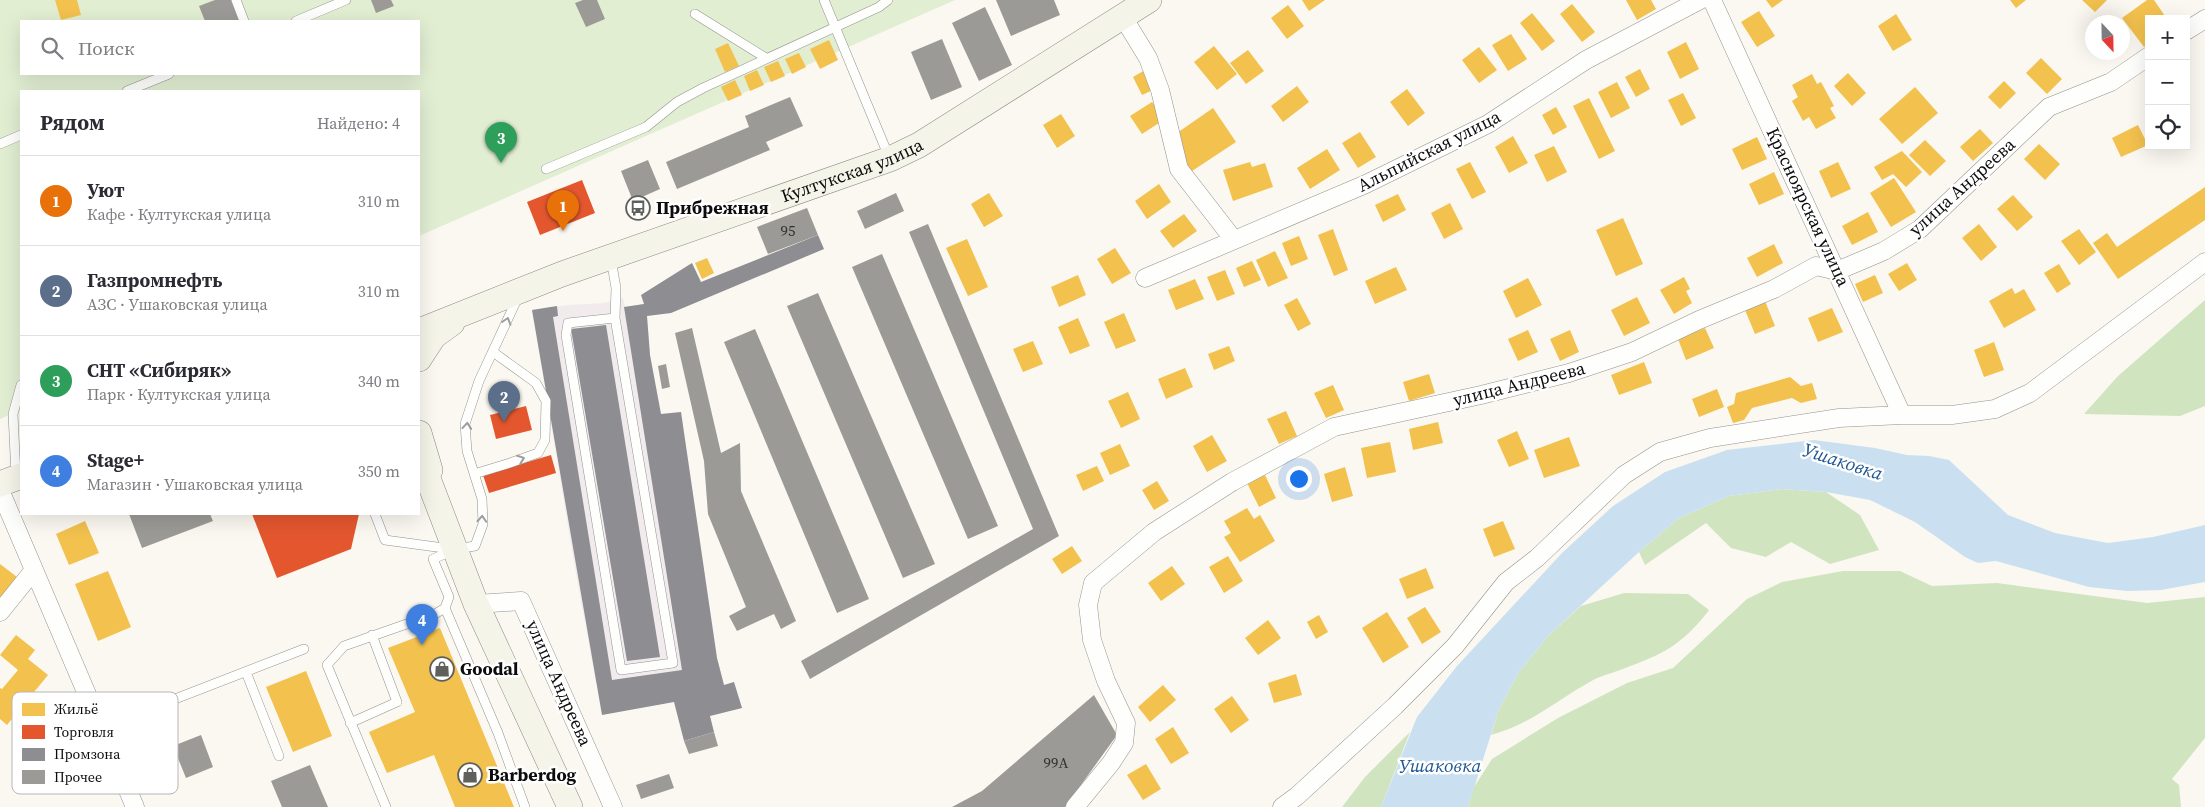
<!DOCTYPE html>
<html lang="ru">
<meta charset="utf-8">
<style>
:root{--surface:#fff;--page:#f7f7f7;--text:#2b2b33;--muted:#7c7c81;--line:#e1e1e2;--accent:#db2777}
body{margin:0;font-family:"Source Serif 4",serif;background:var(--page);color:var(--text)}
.controls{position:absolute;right:15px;top:15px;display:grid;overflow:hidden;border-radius:0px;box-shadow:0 5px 20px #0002}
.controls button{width:45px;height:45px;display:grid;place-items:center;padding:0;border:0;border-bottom:1px solid var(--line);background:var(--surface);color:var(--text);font:25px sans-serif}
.compass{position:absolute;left:2085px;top:15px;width:45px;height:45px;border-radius:50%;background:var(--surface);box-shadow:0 5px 20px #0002;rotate:158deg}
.you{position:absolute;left:1298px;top:478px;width:18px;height:18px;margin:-12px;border:4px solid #fff;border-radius:50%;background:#1a73e8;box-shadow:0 0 0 8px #1a73e833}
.badge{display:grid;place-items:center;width:32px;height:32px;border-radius:50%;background:var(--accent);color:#fff;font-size:16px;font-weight:700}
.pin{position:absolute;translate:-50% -41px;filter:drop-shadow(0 1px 2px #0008)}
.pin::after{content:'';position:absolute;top:26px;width:18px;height:15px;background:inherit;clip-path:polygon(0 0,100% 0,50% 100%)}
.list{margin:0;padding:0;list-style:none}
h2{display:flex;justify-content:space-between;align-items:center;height:65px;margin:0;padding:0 20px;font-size:21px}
h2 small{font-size:16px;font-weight:400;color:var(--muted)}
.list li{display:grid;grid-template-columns:32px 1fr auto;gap:15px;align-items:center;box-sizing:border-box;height:90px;padding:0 20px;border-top:1px solid var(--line)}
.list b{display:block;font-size:19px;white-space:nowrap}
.list p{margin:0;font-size:16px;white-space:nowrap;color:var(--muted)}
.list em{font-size:16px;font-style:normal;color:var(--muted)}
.icon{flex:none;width:28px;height:28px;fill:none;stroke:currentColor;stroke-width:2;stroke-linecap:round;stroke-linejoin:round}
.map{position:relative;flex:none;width:2205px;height:807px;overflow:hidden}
.search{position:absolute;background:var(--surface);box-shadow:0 5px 20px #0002;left:20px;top:20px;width:400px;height:55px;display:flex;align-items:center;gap:12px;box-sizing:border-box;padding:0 18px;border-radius:0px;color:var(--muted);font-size:19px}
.panel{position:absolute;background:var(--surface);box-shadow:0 5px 20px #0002;left:20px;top:90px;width:400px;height:425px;border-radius:0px}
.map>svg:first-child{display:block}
</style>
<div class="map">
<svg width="2205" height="807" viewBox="0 0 2205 807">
<rect width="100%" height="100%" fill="#faf8f0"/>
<path fill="#f1ebed" d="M623 298 625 307 644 304 647 316 650 355 661 414 681 412 717 658 724 685 734 682 742 708 710 716 697 668 596 683 574 562 532 310 568 305 604 303Z"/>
<path fill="#e1eed2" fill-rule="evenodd" d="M0 0H955L419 236V91H21V410L0 419ZM21 21H419V74H21Z"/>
<path fill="#d1e4c0" d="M2205 300V406L2180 416 2084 414 2118 376Z
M1781 489 1826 492 1860 515 1879 550 1830 564 1791 542 1766 557 1731 548 1706 523 1645 565 1639 552 1679 518 1729 496Z
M1843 571H1900L1932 586 1997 583 2147 603 2205 597V738L2172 779 2179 785 2181 807H1468L1474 787 1492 759 1558 718 1627 683 1673 668 1747 599 1782 582Z
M1624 593 1688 594 1709 610C1682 646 1661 655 1620 670 1609 674 1597 677 1588 683 1554 702 1531 724 1491 735L1499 709 1519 672 1549 635 1581 606Z
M1410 732 1381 807H1342L1365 777Z"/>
<path fill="#cae0f1" d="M1814 440 1875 448 1907 455 1929 456 1949 460 2008 515 2055 533 2108 543 2153 537 2205 525V582L2161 590 2127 591 2089 587 1996 561 1978 563 1965 557 1915 522 1870 500 1826 492 1781 489 1729 496 1679 518 1639 552 1549 635 1519 672 1499 709 1468 807H1381L1417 717 1457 666 1562 553 1613 506 1665 472 1727 450Z"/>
<path fill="#f2c14e" d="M55 0H77L81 15 61 20Z
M1302 0H1325L1309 11Z
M1626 0H1651L1656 9 1637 20Z
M1766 0H1783L1772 8Z
M2010 0H2026L2016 8Z
M2082 0H2107L2095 12Z
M2147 0H2154L2167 19H2149V43L2144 47 2122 18Z
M1572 4 1595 32 1582 42 1560 14Z
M1288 5 1304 26 1287 39 1271 18Z
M1759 11 1775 36 1757 47 1741 22Z
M1532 13 1555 41 1542 51 1520 23Z
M1896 14 1912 40 1893 51 1878 26Z
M1511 34 1527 59 1508 71 1492 45Z
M829 40 838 60 820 69 810 49Z
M1686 42 1699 69 1680 79 1667 52Z
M728 43 739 66 725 72 715 49Z
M1214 46 1237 74 1217 90 1194 62Z
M1479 47 1497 70 1479 83 1462 60Z
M1248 50 1264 71 1246 84 1230 63Z
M799 53 806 67 792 74 785 59Z
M2041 58 2062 79 2047 94 2026 73Z
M778 61 785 76 771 82 764 67Z
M1640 69 1650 89 1636 97 1625 77Z
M757 70 764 85 750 91 744 76Z
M1145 70 1155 89 1142 95 1133 77Z
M1848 73 1866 93 1852 106 1834 86Z
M1812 74 1817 84 1821 82 1834 106 1830 108 1836 118 1816 129 1809 117 1803 121 1792 101 1798 97 1792 85Z
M735 80 742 95 728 101 721 87Z
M2004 81 2016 93 2000 109 1988 97Z
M1617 82 1630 108 1611 118 1598 92Z
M1297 86 1309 102 1283 122 1271 106Z
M1915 87 1938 113 1902 144 1879 119Z
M1407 89 1425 113 1408 126 1390 102Z
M1683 93 1696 118 1681 126 1668 100Z
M1589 98 1615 151 1599 159 1573 106Z
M1152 102 1165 119 1142 134 1130 116Z
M1556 107 1567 127 1553 135 1542 115Z
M1213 108 1236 142 1189 173 1177 133Z
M1061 114 1075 136 1057 148 1043 125Z
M2138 125 2148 145 2121 157 2112 138Z
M1980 129 1993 143 1973 161 1960 147Z
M1360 132 1376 157 1358 168 1342 143Z
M1513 136 1528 163 1509 173 1495 147Z
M1757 137 1767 159 1742 170 1732 149Z
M1925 140 1946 161 1930 176 1909 155Z
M2039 144 2060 164 2045 180 2024 159Z
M1554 146 1567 172 1547 182 1534 155Z
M1327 149 1340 170 1310 189 1297 168Z
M1902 151 1922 172 1906 187 1893 174 1882 180 1874 167Z
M1250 162 1252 167 1265 163 1273 187 1233 201 1223 170Z
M1470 162 1486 192 1472 199 1456 169Z
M1838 162 1851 189 1831 198 1819 171Z
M1774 172 1784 194 1759 205 1749 184Z
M1894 178 1916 212 1891 227 1870 193Z
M1159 184 1171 202 1147 219 1135 201Z
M2205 187V220L2118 279 2093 243 2107 233 2117 247Z
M989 193 1003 216 984 227 971 204Z
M1398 194 1406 210 1383 222 1375 205Z
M2013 195 2033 217 2017 231 1997 209Z
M1450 203 1463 229 1444 239 1431 213Z
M1868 212 1878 232 1852 245 1842 226Z
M1184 214 1197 231 1173 248 1160 231Z
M1623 218 1643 264 1616 276 1596 230Z
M1979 224 1997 247 1981 261 1962 238Z
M1333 229 1348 270 1334 276 1318 235Z
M2079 229 2096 252 2079 265 2061 241Z
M1299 236 1308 259 1291 266 1282 243Z
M967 239 988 287 968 296 946 248Z
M1774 244 1783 263 1757 277 1747 258Z
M1115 248 1131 273 1112 284 1097 259Z
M1275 251 1288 278 1268 287 1256 260Z
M707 258 714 273 702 279 695 263Z
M1252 261 1261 280 1244 287 1236 268Z
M1907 263 1917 280 1899 291 1888 274Z
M2059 264 2071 284 2057 293 2044 273Z
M1396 267 1407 290 1375 304 1365 281Z
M1225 270 1235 294 1217 301 1207 277Z
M1078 275 1086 295 1059 307 1051 287Z
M1875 275 1883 293 1863 302 1855 284Z
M1684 277 1690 289 1686 291 1692 303 1674 314 1660 290Z
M1528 278 1542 305 1516 318 1503 291Z
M1195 279 1204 299 1176 310 1168 290Z
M2012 288 2015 294 2024 289 2036 310 2004 328 1989 301Z
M1637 297 1650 323 1624 336 1611 310Z
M1297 298 1311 324 1298 331 1284 305Z
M1765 301 1775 326 1755 334 1745 310Z
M1832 308 1843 332 1818 342 1808 318Z
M1124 313 1136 341 1116 349 1104 322Z
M1078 318 1090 346 1070 354 1058 327Z
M1705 328 1714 348 1686 360 1678 339Z
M1528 330 1538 352 1518 361 1508 339Z
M1570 330 1579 352 1560 361 1550 339Z
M1033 341 1043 364 1023 372 1013 349Z
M1994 342 2004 370 1984 377 1974 350Z
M1229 346 1235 361 1214 370 1208 354Z
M1644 362 1652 383 1619 395 1611 375Z
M1185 368 1193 387 1166 399 1158 379Z
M1429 374 1435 393 1409 401 1403 382Z
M1790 377 1801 386 1812 383 1817 399 1801 403 1792 398 1752 408 1744 420 1733 423 1727 407 1734 404 1736 393Z
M1333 385 1344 410 1326 418 1314 393Z
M1717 389 1724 407 1699 417 1692 399Z
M1128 392 1140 419 1121 428 1108 401Z
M1286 411 1297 436 1279 444 1267 419Z
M1438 422 1443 443 1413 450 1409 429Z
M1517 431 1529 459 1509 467 1497 440Z
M1212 435 1227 461 1207 472 1193 446Z
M1569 437 1580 466 1544 478 1534 450Z
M1390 442 1396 472 1367 478 1361 448Z
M1120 444 1130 466 1110 475 1100 453Z
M1097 466 1104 481 1083 491 1076 475Z
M1345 467 1353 496 1332 502 1324 474Z
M1265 475 1276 498 1259 507 1247 483Z
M1157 481 1169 501 1154 510 1142 490Z
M1247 508 1254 519 1260 515 1275 541 1240 562 1224 537 1231 533 1224 521Z
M85 521 99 553 69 565 56 534Z
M1503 521 1515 549 1494 557 1483 529Z
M1072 546 1082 561 1062 574 1052 559Z
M1228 556 1243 581 1224 593 1209 567Z
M0 564 17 577 0 599Z
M1172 566 1185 584 1161 601 1148 583Z
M1426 568 1434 588 1407 599 1399 579Z
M108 571 131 627 98 641 75 584Z
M1425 607 1441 632 1422 644 1407 618Z
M1387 612 1409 647 1383 663 1362 628Z
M1319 615 1328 632 1316 639 1307 622Z
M1268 620 1281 638 1258 655 1245 638Z
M440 628 514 807H455L434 755 387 773 369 732 415 712 388 648Z
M16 635 35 650 28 659 48 675 7 725 0 719V688L2 689 18 670 0 655Z
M306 671 332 736 293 752 266 687Z
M1296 674 1302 695 1274 703 1268 683Z
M1163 685 1176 700 1150 722 1138 707Z
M1232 696 1249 720 1231 733 1214 709Z
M1173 727 1189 753 1171 764 1155 739Z
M1146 764 1161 789 1143 800 1127 775Z"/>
<path fill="#e4572e" d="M582 180 595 213 540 235 527 202Z
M526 406 532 430 496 439 490 415Z
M551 455 556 473 489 493 483 475Z
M252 514H359L351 549 277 578Z"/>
<path fill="#8d8d92" d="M818 235 824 249 671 313 647 316 650 355 661 414 681 412 717 658 724 685 734 682 742 708 710 716 714 732 684 741 674 702 602 715 532 310 557 306 558 316 553 317 612 680 682 670 624 307 644 304 641 295 692 263 701 282Z
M606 325 660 657 627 661 571 329Z"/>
<path fill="#9c9a96" d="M215 0H231L239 21H205L199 6Z
M371 0H391L394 6 376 13Z
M583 0H597L605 19 586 27 575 3Z
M996 0H1054L1060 15 1011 36Z
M985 7 1012 65 979 81 952 23Z
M942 39 962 87 931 100 911 52Z
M790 97 803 126 766 142 770 150 677 189 666 162 749 127 745 116Z
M648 160 660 189 633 201 621 171Z
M896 193 904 211 865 229 857 211Z
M807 208 818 235 768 254 757 227Z
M928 224 1059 536 810 679 801 661 1033 529 909 232Z
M882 254 998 526 968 539 852 267Z
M818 293 935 564 903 578 787 306Z
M692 328 721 453 740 443 741 491 796 621 781 629 774 614 737 631 729 616 746 607 708 514 704 461 675 333Z
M755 329 869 599 837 613 724 342Z
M666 364 670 387 662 389 658 366Z
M129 514H210L213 521 142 548Z
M1094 695 1117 735 1065 807H952L982 791Z
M714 732 718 746 689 754 684 741Z
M201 735 213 767 186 778 173 746Z
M310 765 328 807H282L271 781Z
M669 774 674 788 641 799 636 785Z"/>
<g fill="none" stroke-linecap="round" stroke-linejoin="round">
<g stroke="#93928f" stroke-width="10">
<path id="lane" d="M236 0 244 21
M824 0 889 157
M695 14 766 58
M296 21 346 0
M127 91 169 74
M0 144 21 135
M546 169 646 127 677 102 703 88 879 7 888 0
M611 259 616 288 615 318
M615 318 673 663 621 670 566 335 568 323Z
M474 474 510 463 538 453 545 440 546 401 536 383 493 352
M16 475 13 414 21 385
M375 514 385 540 451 549
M445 608 498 733 525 807
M246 672 279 756
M350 723 397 702 372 635
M100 728 304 649
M386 807 327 665 344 646 435 614 445 608 449 597 433 559 456 549 475 546 483 524 482 499 467 451 465 424 479 381 518 297"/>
</g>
<g stroke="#93928f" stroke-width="19">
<path id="street" d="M1712 0 1902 415
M1123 17 1148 58 1160 90 1179 169 1234 240
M2186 31 2205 19
M1145 278 1366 184 1488 124 1586 60 1700 0
M0 490 135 807
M476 604 521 601 613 807
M0 612 34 570
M1075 807 1111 763 1124 743 1126 723 1106 681 1092 640 1088 605 1093 583 1154 532 1232 482 1334 427 1481 395 1569 373 1632 352 1699 320 1774 289 1816 266 1837 271 1884 251 1920 229 2049 107 2111 82 2149 56
M1282 807 1297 796 1395 706 1455 646 1506 582 1537 558 1624 475 1660 452 1710 438 1839 418 1902 415H1952L1995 409 2030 393 2205 262"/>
</g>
<g stroke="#8a8985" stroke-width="26">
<g id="secondary">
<path id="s1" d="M419 331 562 274 890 159 919 145 1149 0"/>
<path d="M419 359 434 336 452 323"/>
<path d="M419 433 430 470"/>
<path d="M419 455 476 604 570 807"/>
<path d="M0 484 21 476"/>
</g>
</g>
<use href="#lane" stroke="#fefefd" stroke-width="9"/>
<use href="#street" stroke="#fefefd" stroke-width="18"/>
<use href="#secondary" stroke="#f4f4e9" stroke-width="25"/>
</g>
<defs><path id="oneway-chevron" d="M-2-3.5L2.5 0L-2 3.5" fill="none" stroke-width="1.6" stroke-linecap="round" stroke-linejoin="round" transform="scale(1.25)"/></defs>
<g stroke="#9d9d9d">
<use href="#oneway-chevron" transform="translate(507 321) rotate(-72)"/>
<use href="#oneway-chevron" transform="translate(467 426) rotate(-85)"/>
<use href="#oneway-chevron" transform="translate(521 459) rotate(-21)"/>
<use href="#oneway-chevron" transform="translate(482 519) rotate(-87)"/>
</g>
<defs>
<g id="bus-ring" transform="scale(1.25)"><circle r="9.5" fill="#fff" stroke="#5f5f5c" stroke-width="1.5"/><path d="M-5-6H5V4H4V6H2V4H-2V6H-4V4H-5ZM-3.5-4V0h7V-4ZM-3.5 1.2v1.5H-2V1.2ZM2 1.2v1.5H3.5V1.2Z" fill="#5f5f5c"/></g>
<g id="shop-ring" transform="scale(1.25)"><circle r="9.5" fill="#fff" stroke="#5f5f5c" stroke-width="1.5"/><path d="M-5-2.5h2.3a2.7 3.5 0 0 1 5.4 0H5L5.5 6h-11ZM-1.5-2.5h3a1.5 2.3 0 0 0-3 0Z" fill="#5f5f5c"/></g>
</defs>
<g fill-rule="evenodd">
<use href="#bus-ring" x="638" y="208"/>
<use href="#shop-ring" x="442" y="669"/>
<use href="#shop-ring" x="470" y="775"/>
</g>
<g text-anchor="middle" stroke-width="5" stroke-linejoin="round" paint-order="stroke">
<g font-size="15" fill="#30302e">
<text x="788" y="236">95</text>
<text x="1056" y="768">99А</text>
</g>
<g font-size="18" fill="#0c0c0c" stroke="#fff">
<text transform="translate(1429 151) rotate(-27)" y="6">Альпийская улица</text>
<text dy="6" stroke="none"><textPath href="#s1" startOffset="462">Култукская улица</textPath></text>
<text transform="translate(1962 187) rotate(-42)" y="6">улица Андреева</text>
<text transform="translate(1808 207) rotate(65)" y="6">Красноярская улица</text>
<text transform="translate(1519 384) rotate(-14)" y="6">улица Андреева</text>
<text transform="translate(559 683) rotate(66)" y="6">улица Андреева</text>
</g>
<g font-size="18" font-weight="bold" fill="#0c0c0c" stroke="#fff" text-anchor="start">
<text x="656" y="214">Прибрежная</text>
<text x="460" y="675">Goodal</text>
<text x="488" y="781">Barberdog</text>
</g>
<g font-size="19" font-style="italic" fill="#1f5793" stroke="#fff">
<text transform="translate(1843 461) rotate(18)" y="7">Ушаковка</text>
<text x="1440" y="772">Ушаковка</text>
</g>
</g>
<rect x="12" y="692" width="166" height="102" rx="8" fill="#fff" stroke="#b6b6b6" stroke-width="1"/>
<rect x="22" y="703" width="23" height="13" fill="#f2c14e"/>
<rect x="22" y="725" width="23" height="14" fill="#e4572e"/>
<rect x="22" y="748" width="23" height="13" fill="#8d8d92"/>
<rect x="22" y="770" width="23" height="14" fill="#9c9a96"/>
<g font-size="14" fill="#0c0c0c">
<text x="54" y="714">Жильё</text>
<text x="54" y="737">Торговля</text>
<text x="54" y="759">Промзона</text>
<text x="54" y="782">Прочее</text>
</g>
</svg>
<div class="controls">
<button>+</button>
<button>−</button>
<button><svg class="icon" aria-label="locate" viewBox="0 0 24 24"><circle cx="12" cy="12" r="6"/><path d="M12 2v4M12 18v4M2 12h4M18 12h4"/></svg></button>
</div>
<svg class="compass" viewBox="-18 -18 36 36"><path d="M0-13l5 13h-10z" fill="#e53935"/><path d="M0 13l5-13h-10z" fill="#7c7c81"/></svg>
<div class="you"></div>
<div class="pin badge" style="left:563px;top:231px;background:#e8710a">1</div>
<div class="pin badge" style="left:504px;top:422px;background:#5c6f8a">2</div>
<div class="pin badge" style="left:501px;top:163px;background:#2e9e5b">3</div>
<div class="pin badge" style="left:422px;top:645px;background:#3f7fe0">4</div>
<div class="search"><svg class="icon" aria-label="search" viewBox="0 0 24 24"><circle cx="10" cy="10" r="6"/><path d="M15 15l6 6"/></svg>Поиск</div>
<section class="panel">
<h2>Рядом<small>Найдено: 4</small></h2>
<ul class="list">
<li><span class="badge" style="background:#e8710a">1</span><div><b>Уют</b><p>Кафе · Култукская улица</p></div><em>310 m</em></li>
<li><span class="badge" style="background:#5c6f8a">2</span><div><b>Газпромнефть</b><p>АЗС · Ушаковская улица</p></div><em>310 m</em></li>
<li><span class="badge" style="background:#2e9e5b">3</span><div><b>СНТ «Сибиряк»</b><p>Парк · Култукская улица</p></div><em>340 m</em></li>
<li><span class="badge" style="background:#3f7fe0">4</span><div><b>Stage+</b><p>Магазин · Ушаковская улица</p></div><em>350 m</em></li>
</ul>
</section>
</div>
